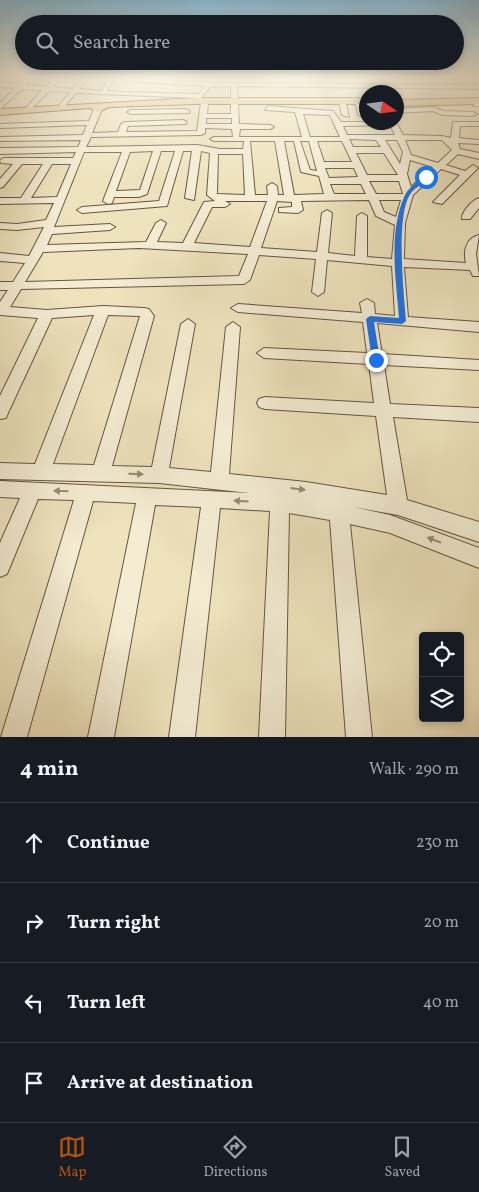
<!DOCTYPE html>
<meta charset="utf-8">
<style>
:root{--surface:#171b24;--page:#20242c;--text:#f1f3f6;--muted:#9ea1a6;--line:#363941;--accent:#b45309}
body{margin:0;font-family:Vollkorn,serif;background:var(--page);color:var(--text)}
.controls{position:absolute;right:15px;bottom:15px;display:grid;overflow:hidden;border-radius:5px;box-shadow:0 2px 8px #0003}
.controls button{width:45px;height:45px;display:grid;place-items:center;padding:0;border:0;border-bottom:1px solid var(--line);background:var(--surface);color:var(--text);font:25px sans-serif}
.compass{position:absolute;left:359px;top:85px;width:45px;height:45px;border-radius:50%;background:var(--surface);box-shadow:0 2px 8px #0003;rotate:103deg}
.stop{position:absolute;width:15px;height:15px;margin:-11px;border:4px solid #1a73e8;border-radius:50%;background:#fff}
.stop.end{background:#1a73e8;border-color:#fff;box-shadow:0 1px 5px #0008}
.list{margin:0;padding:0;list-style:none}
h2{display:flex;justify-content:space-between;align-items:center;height:65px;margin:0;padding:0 20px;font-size:21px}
h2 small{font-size:16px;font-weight:400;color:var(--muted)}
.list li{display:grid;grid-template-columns:32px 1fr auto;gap:15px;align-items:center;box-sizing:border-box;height:80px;padding:0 20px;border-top:1px solid var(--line)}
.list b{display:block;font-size:19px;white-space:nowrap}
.list em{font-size:16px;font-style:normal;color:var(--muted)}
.icon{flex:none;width:28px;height:28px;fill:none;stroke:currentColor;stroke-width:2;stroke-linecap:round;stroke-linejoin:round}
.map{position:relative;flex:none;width:479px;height:737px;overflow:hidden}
.search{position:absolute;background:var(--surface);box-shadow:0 2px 8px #0003;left:15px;right:15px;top:15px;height:55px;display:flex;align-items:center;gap:12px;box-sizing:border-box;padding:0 18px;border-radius:28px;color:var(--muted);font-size:19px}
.sheet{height:385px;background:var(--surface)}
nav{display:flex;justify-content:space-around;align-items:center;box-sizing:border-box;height:70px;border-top:1px solid var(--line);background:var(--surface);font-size:14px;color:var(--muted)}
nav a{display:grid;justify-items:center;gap:2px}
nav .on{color:var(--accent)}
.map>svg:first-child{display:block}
</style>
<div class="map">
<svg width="479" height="737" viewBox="0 0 479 737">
<rect width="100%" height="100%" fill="#eee3bd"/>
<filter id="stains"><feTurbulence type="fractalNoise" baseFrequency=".004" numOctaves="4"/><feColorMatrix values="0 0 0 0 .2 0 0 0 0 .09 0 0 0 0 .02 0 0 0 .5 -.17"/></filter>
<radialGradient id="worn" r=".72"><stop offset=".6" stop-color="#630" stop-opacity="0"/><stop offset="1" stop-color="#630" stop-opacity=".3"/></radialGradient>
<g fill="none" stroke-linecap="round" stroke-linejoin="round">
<g stroke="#655542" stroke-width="2">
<path id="minor" d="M27 77H33L26 85 46 87 55 77H61L53 87 73 89 82 77H88L79 89 101 91 110 77H116L107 91 119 92 199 94 205 86 126 81 128 78 211 83 479 85V89L237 86 239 124 270 125 274 127 270 129H240L239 137H302L295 112 265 110 268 106 333 111 341 122H396L403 135 442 136 451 138 453 122H479V126H460L459 138 479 140V144L458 143 460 149 479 153V159L458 154 446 165 465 171 473 165 478 168 442 204 433 202 460 175 441 169 413 195 405 223 404 259 466 263C463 251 466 238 479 235L476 254 479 276H473L470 270 404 267 408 317 479 322V332L377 323 382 354 479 360V370L384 365 390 404 479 408V422L393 417 407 500 479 522V542L398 515 353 507 390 515 479 548V568L390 533 350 524 372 737H346L330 520 289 513 285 737H259L270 511 220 508 195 737H169L201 507 155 505 114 737H88L136 503 93 501 27 737H1L74 500 38 499 7 574 0 577V543L20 498 0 497V481L249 493 159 483 0 479V463L35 464 94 315 52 318 8 413 6 418 0 419V396L38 318 0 315V302L8 290H0V282H13L25 263 0 261V253L29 256 44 227 17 230 0 229V223L17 224 46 220 54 203 0 204V198H21L43 164H22L3 187 0 188V179L13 164 1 163 0 160 4 158H73L76 152 0 154V148L78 147 81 140 0 141V137L83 135 87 125 0 128V124L89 121 94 109 98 107 102 109 92 133 118 132 121 124 125 122 183 120 187 122 186 124 128 126 126 132 197 131 201 102 208 104 207 114H231V86L210 87 197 103 193 101 196 98 76 93 62 109 58 107 70 92 49 91 29 111 25 109 42 90 22 89 0 109V103L15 88 0 87V83L19 84ZM303 114 330 115 340 137H310ZM206 118H232V124H206ZM390 125 395 135H347L343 126ZM205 128 232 129 233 137H214L210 139 214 141H244L243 149H220L197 145 86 147 91 137 201 135 205 133ZM349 139 376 140 381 147H353ZM385 140H397L403 152 400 164ZM405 140H442L452 150 438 163 411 155ZM250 141H275L284 195H278L277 186 272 183 267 186 268 195H255ZM284 141H294L301 172 319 176 324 194 294 195ZM300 141H309L317 171 310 170ZM317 141H342L352 162H324ZM153 151 140 190 116 191 130 152ZM161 151H175L159 201 82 207 77 210 82 213 167 206 183 151H192L185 198 194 200 201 151 210 153 207 195 215 201 204 202 183 243 157 242 166 223 161 220 156 223 146 242 47 245 52 234 110 230 115 227 110 224 54 227 84 152H122L103 201 108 204 112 203 114 197H139L147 194ZM356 153H384L398 175H367ZM218 154H243L245 195 217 194ZM410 160 433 167 411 187 407 174ZM52 164H71L57 197 31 198ZM325 168H354L358 177 329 178ZM369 181H399L403 194H376ZM330 184H361L366 194H334ZM369 200 376 216 395 225 392 259 367 257V216L362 213 357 216 355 256 328 253 332 213 327 210 322 213 317 252 261 248 277 201 292 202V207L279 208V212L298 213 303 210 301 201ZM379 200H401L396 217 384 212ZM217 201H267L250 247 194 243 212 207H225L230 204 225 201ZM139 248 248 254 239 276 25 282 43 252ZM259 255 316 259 312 292 318 296 324 292 327 260 392 266 395 316 375 314 374 303 367 299 360 303 362 313 238 304 231 308 238 312 363 322 367 353 264 348 257 353 264 358 369 364 374 403 265 397 259 399 257 403 259 407 265 409 376 416 387 495 306 482 229 474 240 327 233 322 226 327 211 472 169 468 195 324 188 319 181 324 152 467 112 466 154 316 149 309 144 308 103 306 47 310 10 307 21 289 244 284 250 280ZM108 315 140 316 94 465 53 464Z
M339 102 346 104 349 117 342 115Z
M355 102 362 104 365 117 358 115Z
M476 102H479V106H473Z
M433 107 444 111 473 112 477 114 473 116 443 115 432 111 396 113V109Z
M186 109 190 111 189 113 131 114 127 112 131 110Z
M479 198V208L470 219H462C461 213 472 200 479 198Z"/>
</g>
<g stroke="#372619" stroke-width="2">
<path id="major" d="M197 98H366V104H197L109 107 98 112 90 108 0 115V109Z
M479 98V104L396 106V100Z"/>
</g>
<use href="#minor" fill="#f4edd4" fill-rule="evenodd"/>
<use href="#major" fill="#e7c27e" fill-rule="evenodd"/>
</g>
<defs><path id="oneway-solid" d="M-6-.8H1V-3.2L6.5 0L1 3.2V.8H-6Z" transform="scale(1.25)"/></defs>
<g fill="#968a76">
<use href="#oneway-solid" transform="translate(136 474) rotate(2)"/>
<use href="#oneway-solid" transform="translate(298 489) rotate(7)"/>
<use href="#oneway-solid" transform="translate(61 491) rotate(-179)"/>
<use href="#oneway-solid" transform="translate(241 501) rotate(-176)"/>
<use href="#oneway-solid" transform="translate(434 540) rotate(-159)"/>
</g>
<linearGradient id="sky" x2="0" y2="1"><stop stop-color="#88b8d1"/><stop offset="0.43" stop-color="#f7f2e1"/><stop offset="1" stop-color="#f7f2e1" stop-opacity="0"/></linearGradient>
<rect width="479" height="180" fill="url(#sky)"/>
<path fill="#1a73e8" d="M424 176 429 177C424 183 416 187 411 193 395 214 404 294 406 321L402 324 374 322 380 360 376 363 372 360 366 319 370 316 399 318C396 279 388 232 405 195 408 188 419 181 424 176Z"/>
<rect width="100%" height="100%" filter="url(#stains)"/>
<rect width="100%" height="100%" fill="url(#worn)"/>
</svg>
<div class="controls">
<button><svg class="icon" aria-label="locate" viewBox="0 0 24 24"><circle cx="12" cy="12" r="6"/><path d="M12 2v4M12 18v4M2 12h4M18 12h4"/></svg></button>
<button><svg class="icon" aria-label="layers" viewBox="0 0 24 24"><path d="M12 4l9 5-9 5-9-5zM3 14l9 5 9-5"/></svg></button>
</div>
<svg class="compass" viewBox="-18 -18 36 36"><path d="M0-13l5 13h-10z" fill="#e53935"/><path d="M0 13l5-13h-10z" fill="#9ea1a6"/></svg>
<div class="stop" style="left:426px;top:177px"></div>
<div class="stop end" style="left:376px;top:360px"></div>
<div class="search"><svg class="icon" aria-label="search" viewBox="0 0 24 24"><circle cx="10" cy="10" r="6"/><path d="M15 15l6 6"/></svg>Search here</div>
</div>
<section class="sheet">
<h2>4 min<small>Walk · 290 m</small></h2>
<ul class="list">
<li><svg class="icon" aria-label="ahead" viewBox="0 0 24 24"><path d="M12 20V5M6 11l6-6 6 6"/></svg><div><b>Continue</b></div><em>230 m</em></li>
<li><svg class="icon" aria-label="right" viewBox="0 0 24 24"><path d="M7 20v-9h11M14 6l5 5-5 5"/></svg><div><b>Turn right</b></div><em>20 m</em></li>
<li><svg class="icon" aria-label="left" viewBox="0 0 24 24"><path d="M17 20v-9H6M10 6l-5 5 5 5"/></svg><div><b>Turn left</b></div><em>40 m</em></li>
<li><svg class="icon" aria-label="arrive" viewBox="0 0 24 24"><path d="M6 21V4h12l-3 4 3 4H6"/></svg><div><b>Arrive at destination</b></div></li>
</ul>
</section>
<nav>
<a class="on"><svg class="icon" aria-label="map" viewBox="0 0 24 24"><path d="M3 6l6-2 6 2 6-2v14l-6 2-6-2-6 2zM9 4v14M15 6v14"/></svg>Map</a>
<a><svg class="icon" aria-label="directions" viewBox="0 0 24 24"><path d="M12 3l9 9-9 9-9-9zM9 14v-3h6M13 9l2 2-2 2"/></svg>Directions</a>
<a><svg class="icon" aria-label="saved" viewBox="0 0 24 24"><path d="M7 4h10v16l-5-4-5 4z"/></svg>Saved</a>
</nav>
